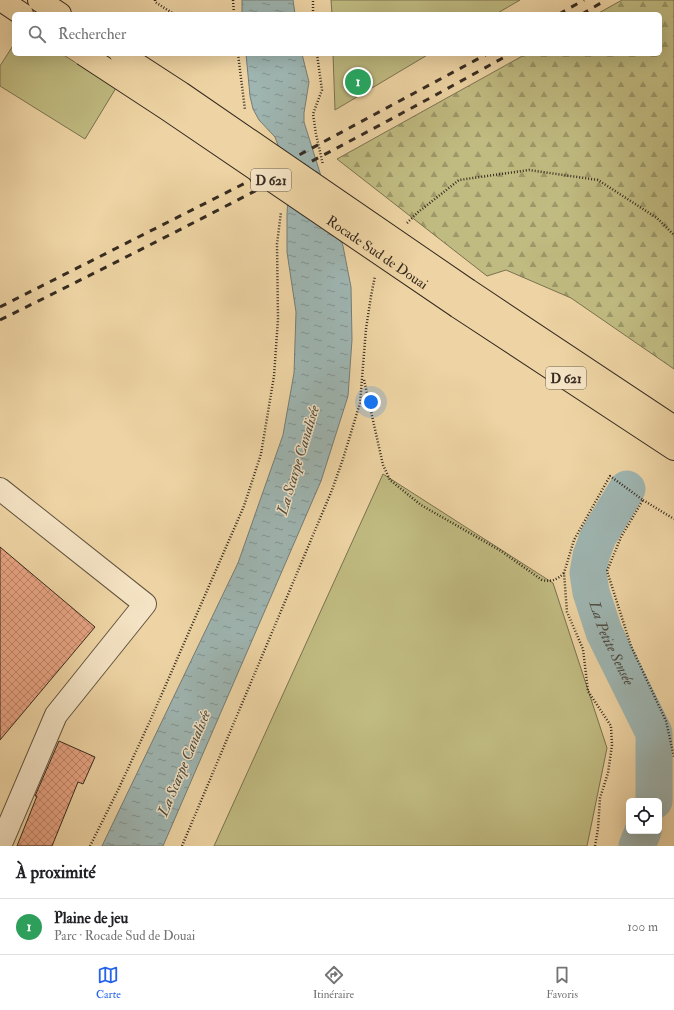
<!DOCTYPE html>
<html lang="fr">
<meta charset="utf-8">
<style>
:root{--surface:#fff;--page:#f6f6f6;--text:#202124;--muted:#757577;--line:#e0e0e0;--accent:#2563eb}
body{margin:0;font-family:"IM FELL Double Pica",serif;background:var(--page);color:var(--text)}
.controls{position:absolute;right:12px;bottom:12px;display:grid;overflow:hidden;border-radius:6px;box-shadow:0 4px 16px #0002}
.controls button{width:36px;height:36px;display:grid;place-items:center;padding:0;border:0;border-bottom:1px solid var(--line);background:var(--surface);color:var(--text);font:20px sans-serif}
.you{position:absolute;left:371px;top:402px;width:14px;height:14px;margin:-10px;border:3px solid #fff;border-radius:50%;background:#1a73e8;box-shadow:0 0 0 6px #1a73e833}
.badge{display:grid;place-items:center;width:26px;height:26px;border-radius:50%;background:var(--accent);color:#fff;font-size:13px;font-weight:700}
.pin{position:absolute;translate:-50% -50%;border:2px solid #fff;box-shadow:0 1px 4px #0006}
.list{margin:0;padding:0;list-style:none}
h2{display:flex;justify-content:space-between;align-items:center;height:52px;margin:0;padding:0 16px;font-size:17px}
h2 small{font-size:13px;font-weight:400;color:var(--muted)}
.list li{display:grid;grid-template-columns:26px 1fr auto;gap:12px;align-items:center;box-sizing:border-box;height:56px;padding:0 16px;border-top:1px solid var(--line)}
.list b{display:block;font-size:15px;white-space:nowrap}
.list p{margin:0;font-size:13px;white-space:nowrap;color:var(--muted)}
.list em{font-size:13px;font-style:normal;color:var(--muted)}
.icon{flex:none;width:22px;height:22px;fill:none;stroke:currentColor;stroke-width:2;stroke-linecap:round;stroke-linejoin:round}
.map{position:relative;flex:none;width:674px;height:846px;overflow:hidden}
.search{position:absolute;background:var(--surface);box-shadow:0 4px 16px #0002;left:12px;right:12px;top:12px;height:44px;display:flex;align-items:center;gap:10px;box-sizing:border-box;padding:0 14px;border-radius:6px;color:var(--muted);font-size:15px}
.sheet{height:108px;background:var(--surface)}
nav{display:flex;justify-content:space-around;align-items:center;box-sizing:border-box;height:56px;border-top:1px solid var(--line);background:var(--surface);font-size:11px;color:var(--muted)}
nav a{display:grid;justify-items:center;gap:2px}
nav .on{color:var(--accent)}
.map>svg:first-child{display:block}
</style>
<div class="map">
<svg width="674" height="846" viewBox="0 0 674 846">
<defs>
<pattern id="forest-firs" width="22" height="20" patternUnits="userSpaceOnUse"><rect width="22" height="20" fill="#c0bb81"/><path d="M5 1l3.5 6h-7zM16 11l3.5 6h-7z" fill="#9d9869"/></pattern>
<pattern id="water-ripples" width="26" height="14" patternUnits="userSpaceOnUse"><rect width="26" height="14" fill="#9eb5b1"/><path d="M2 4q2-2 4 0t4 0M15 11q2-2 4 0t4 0" fill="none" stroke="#829390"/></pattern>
<pattern id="building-cross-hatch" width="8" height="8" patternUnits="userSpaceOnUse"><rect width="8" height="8" fill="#e8a483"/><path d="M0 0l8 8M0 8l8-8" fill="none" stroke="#bd866b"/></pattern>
</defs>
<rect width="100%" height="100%" fill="#eed4a4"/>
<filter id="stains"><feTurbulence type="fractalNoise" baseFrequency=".005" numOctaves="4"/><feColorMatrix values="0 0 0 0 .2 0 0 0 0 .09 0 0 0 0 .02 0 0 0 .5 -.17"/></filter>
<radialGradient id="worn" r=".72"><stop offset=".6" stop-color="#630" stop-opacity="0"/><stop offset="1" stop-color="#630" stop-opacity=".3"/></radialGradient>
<path fill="#c0bb81" stroke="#7a7250" d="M331 0H520L496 14H332Z
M14 44V54H62L116 88 85 139 0 86V66Z
M333 54H429L335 110Z
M383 474 553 583 607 748 587 846H214Z"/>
<path fill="url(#forest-firs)" stroke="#7a7250" d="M622 0H674V369L571 298 506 270 487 276 337 159 526 54H660V14H597Z"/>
<path fill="url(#water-ripples)" stroke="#747d77" d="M242 0H293L295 14H242Z
M246 54H302L309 82 304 113V122L343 246 351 287 352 340 348 396 321 481 163 846H102L238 563 283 435 294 373 296 312 287 252V215L288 195 279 148 275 137 259 120 253 109 250 96Z"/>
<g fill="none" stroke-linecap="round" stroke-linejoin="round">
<g stroke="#9eb5b1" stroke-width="37">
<path id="s1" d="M627 489 598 537 591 556 588 573 591 592 604 632 654 733V801"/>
<path d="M637 846 643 831"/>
</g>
</g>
<path fill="url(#building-cross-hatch)" stroke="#352a20" d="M0 547 95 627 0 740Z
M59 741 95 757 83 784 78 782 52 846H17L37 796H35Z"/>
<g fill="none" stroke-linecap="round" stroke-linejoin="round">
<g stroke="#635441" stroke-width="24">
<path id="minor" d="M0 489 145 604 56 715 0 846"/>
</g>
<g stroke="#352a20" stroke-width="24">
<path id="highway" d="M1 0 22 14
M39 0 60 14
M468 290 674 427
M458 307 674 449"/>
</g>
<path stroke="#352a20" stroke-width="2.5" stroke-dasharray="1 2" stroke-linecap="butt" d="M155 0V2L174 14
M233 0 234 14
M313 14V0
M238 54 245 110
M317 54 322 90 313 114 316 134 323 165
M407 223 417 213 459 180 529 170 598 180 657 218 674 235
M364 380 383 465 390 480 421 505 501 551 542 580C551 582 557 580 564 573
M643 500 674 519
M90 846 119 788 150 721 244 506 261 454 274 376 278 319 277 244 281 212
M182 846 332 490 343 459 360 403 366 329 371 296 375 276
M595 846 598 829 600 798 608 773 612 745 611 726 588 691 583 649 567 612 564 573 574 540 610 476 643 500 621 537 607 571 631 646 666 721 674 757"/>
<use href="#minor" stroke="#f4e3c4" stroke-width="22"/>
<use href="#highway" stroke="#eed4a4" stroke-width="22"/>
<path stroke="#352a20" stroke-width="3" stroke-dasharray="7 7" stroke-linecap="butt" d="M559 14 584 0
M582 14 606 0
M0 307 273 169 487 54
M0 320C172 235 343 147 510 54"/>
<g stroke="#352a20" stroke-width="24" stroke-linecap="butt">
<g id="highway-bridge">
<path id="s2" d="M83 54 167 109 458 307"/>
<path d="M121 54 181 93 468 290"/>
</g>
</g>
<use href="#highway-bridge" stroke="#eed4a4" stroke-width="22"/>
</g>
<g text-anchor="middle" stroke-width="3" stroke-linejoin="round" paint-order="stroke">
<g fill="#f4e3c4" stroke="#6e6251" stroke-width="1">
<rect x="251" y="169" width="40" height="22" rx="3"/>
<rect x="546" y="367" width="40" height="22" rx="3"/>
</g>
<g font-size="13" font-weight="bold" fill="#352a20">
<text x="271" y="185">D 621</text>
<text x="566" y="383">D 621</text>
</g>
<g font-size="14" fill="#352a20" stroke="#f4e3c4">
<text dy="5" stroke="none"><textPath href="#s2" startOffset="355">Rocade Sud de Douai</textPath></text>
</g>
<g font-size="15" font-style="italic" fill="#4f4d44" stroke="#f4e3c4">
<text transform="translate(298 460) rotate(-73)" y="5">La Scarpe Canalisée</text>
<text dy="5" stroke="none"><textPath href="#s1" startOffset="168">La Petite Sensée</textPath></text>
<text transform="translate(184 763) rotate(-67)" y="5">La Scarpe Canalisée</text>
</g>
</g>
<rect width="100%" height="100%" filter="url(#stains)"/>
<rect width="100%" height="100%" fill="url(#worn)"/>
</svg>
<div class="controls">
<button><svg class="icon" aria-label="locate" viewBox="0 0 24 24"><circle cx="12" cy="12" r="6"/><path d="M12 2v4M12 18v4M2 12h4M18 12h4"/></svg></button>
</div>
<div class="you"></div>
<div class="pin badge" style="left:358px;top:82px;background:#2e9e5b">1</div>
<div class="search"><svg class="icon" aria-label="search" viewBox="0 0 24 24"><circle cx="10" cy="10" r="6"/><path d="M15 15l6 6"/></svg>Rechercher</div>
</div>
<section class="sheet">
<h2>À proximité<small></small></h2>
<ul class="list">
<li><span class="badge" style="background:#2e9e5b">1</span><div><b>Plaine de jeu</b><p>Parc · Rocade Sud de Douai</p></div><em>100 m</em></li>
</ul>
</section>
<nav>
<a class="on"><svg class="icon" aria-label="map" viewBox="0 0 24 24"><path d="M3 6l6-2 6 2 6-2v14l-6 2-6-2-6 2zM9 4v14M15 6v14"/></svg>Carte</a>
<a><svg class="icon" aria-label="directions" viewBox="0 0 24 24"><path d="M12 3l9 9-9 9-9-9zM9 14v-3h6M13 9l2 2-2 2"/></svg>Itinéraire</a>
<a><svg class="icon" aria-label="saved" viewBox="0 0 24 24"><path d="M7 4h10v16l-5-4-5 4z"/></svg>Favoris</a>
</nav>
